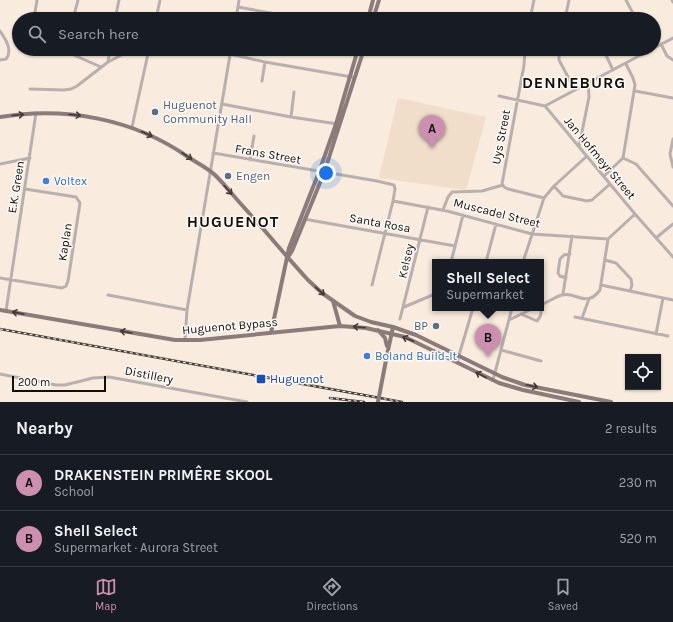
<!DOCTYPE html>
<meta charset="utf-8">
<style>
:root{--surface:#171b24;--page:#242831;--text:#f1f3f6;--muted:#9ea1a6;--line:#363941;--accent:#cd8fb0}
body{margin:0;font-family:Karla,sans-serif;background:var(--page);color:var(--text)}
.controls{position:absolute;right:12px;bottom:12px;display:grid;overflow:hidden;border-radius:0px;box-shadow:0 1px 3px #0004}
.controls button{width:36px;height:36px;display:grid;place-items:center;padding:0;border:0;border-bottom:1px solid var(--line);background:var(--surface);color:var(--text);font:20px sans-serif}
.scale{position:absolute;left:12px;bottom:10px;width:94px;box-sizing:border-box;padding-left:4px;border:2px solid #130e0a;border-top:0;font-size:11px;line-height:14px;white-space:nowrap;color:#130e0a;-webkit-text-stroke:3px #fdfaf7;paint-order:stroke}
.you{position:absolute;left:326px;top:173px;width:14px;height:14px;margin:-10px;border:3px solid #fff;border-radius:50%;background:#1a73e8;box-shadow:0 0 0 6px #1a73e833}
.badge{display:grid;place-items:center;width:26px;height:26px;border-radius:50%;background:var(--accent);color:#111;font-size:13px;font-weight:700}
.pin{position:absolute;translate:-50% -33px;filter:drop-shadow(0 1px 2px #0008)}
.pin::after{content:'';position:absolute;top:21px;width:14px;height:12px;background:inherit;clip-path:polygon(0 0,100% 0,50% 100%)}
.popup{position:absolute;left:432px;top:259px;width:112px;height:52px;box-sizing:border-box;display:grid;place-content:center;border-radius:0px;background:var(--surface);filter:drop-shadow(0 1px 3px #0005);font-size:13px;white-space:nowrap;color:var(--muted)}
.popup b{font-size:15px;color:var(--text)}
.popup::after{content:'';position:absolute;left:50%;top:100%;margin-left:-8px;border:8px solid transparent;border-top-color:var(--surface)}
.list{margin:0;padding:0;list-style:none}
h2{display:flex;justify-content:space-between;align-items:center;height:52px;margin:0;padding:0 16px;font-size:17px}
h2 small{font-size:13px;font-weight:400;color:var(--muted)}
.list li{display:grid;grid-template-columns:26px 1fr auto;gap:12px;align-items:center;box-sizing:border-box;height:56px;padding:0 16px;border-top:1px solid var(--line)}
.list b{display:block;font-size:15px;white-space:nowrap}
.list p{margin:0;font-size:13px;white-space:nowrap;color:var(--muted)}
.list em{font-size:13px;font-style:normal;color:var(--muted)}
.icon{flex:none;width:22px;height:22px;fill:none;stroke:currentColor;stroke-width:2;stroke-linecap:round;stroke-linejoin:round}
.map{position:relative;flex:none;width:673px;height:402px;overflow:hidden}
.search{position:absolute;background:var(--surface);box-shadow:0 1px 3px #0004;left:12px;right:12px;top:12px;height:44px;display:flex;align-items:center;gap:10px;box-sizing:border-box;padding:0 14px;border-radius:22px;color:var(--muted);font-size:15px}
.sheet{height:164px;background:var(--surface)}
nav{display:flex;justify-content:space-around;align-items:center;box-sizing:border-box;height:56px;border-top:1px solid var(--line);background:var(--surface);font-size:11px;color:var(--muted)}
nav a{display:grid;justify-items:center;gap:2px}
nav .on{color:var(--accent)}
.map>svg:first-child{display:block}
</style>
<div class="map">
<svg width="673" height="402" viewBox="0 0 673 402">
<rect width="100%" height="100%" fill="#f9ebdd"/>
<path fill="#f0ddca" d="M398 98 486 117 466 190 379 178Z"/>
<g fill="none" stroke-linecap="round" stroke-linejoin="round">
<path stroke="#b9afaf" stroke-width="3" d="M626 0 636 19
M672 0 673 2
M238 7 304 19
M566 14 581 19
M34 19 37 0
M73 19 78 0
M115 19 119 0
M156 19 160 0
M236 19 239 0
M530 19 534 0
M565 19 569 0
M0 31C6 40 13 50 6 59L0 60
M661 44 667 56 673 60
M654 48 673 38
M60 49 101 67
M525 49 524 65 502 184 504 187 508 189 544 198
M559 49V60L575 90
M603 49 613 70
M230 54 265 62 352 77
M108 62 110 49
M262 81 265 62
M30 89 64 90 71 89 77 86 108 62 133 49
M635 91 673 98
M499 96 545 106 635 214 673 257
M222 104 291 117 338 124
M545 106 652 49
M291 117 294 92
M132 127 149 49
M673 139 670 154 673 167
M579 147 589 97 588 83
M213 153 377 181 394 185 395 189 393 201 372 285
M623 158 636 164 673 206
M250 160 254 136
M0 164 30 158
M604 176 623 158 635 85 633 78 626 64
M554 186 563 196 587 201 592 200 610 184
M393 201 447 211 532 234 608 239 635 214
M443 210 448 197 452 192 482 191 503 185
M304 219 455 246
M656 238 673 224
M605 260 616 263 631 279 632 285 630 291
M451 262 463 215
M486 262 496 224
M523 262 544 198 554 186 587 156
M0 278 62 288 66 286 68 281 80 203 76 197 25 189
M566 278 560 276 558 273 560 259 564 255 570 254
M601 285 673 300
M563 294 572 236
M108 295 187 310
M541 305C548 302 555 297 562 295 576 291 586 309 600 290L608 239
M404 307 435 294
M6 311 36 113
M521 314 537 321 540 317 543 304
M575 317 668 336
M582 318 589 299
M400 319 428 207
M509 320 534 308
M656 334 663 298
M185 340 187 310 231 49
M501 350 541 361
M457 362 473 308
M0 374 56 385H65L93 378 109 377 247 402
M493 380 512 308"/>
<path stroke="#8c7b7a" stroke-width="4" d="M368 19 373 0
M373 19 379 0
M0 117C65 106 134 119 188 157 197 163 208 168 216 176 224 184 232 194 240 203 263 228 285 255 308 280L322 293 355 316 371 322 393 327 416 335 502 377 525 385 611 402
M288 257 292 251 324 173 364 49
M333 301 340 326
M0 310 175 340H200L340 326 366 328 405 337 499 383 523 390 579 402
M378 330 385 338 387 346
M271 333 289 248 319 172 336 124 358 49
M387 355 393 327"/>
<g stroke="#443d37" stroke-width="2.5">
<path id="rail" d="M0 329 402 402
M330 398 364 402"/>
</g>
<use href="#rail" stroke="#fdfaf7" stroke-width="1" stroke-dasharray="3" stroke-linecap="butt"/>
<path stroke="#8c7b7a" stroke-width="4" d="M378 402 387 355"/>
</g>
<defs><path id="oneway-shaft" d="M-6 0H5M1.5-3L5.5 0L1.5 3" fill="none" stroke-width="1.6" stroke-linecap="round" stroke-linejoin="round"/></defs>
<g stroke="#433a37">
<use href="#oneway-shaft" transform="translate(18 115) rotate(-5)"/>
<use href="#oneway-shaft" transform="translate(75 115) rotate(6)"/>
<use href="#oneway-shaft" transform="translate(147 134) rotate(24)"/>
<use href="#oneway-shaft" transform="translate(187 156) rotate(34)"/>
<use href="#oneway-shaft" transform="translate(228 190) rotate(48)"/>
<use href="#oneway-shaft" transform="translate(320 291) rotate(41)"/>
<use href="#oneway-shaft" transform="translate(18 313) rotate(-170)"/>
<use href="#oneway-shaft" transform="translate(359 327) rotate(-174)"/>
<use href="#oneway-shaft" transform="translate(126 332) rotate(-170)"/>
<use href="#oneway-shaft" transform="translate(408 339) rotate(-159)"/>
<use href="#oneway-shaft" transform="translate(481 375) rotate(-152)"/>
<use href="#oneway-shaft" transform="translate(532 386) rotate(12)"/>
</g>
<g fill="#5c6f8a" stroke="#fdfaf7" stroke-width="1.5">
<circle cx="155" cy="112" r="4"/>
<circle cx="228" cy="176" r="4"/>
<circle cx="436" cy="326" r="4"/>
</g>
<g fill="#3f7fe0" stroke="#fdfaf7" stroke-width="1.5">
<circle cx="46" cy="181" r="4"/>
<circle cx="367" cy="356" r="4"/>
</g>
<rect fill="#1a4fb4" stroke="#fdfaf7" stroke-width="1.5" x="256" y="374" width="10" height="10" rx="2"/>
<g text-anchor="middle" stroke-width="3" stroke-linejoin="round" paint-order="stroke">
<g font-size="12" fill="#4e5e75" stroke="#fdfaf7" text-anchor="start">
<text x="163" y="109">Huguenot<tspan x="163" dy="14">Community Hall</tspan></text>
<text x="236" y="180">Engen</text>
<text x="428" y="330" text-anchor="end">BP</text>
</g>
<g font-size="12" fill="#130e0a" stroke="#fdfaf7">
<text transform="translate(501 137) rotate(-79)" y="4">Uys Street</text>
<text transform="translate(268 154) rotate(10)" y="4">Frans Street</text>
<text transform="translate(600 158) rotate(50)" y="4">Jan Hofmeyr Street</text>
<text transform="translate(16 187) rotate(-81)" y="4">E.K. Green</text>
<text transform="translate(497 213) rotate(14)" y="4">Muscadel Street</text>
<text transform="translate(380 223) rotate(10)" y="4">Santa Rosa</text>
<text transform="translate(65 242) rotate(-81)" y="4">Kaplan</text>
<text transform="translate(406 261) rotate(-77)" y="4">Kelsey</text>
<text transform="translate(230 326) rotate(-5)" y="4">Huguenot Bypass</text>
<text transform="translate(149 375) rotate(11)" y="4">Distillery</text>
</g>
<g font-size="12" fill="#366cbe" stroke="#fdfaf7" text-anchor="start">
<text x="54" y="185">Voltex</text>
<text x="375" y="360">Boland Build-It</text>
</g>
<g font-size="12" fill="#164399" stroke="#fdfaf7" text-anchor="start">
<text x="270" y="383">Huguenot</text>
</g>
<g font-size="16" font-weight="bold" letter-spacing="1" fill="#130e0a" stroke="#fdfaf7">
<text x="574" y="88">DENNEBURG</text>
<text x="233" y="227">HUGUENOT</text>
</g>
</g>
</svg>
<div class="controls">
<button><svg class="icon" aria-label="locate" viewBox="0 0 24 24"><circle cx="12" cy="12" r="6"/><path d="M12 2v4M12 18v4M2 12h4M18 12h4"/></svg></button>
</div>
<div class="scale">200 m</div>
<div class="you"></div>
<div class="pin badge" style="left:432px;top:148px">A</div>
<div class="pin badge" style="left:488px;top:357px">B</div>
<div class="popup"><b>Shell Select</b>Supermarket</div>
<div class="search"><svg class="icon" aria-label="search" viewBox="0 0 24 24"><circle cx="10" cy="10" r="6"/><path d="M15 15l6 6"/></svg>Search here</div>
</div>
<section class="sheet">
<h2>Nearby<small>2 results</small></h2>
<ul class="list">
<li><span class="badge">A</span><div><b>DRAKENSTEIN PRIMÊRE SKOOL</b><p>School</p></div><em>230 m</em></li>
<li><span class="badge">B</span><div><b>Shell Select</b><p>Supermarket · Aurora Street</p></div><em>520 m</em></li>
</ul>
</section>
<nav>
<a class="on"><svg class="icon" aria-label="map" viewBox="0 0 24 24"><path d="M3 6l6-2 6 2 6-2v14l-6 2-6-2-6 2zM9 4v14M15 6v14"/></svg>Map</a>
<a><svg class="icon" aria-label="directions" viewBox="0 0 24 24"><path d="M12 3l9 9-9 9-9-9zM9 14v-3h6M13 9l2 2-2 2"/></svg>Directions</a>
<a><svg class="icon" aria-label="saved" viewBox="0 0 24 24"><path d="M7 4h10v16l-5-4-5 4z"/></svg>Saved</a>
</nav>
